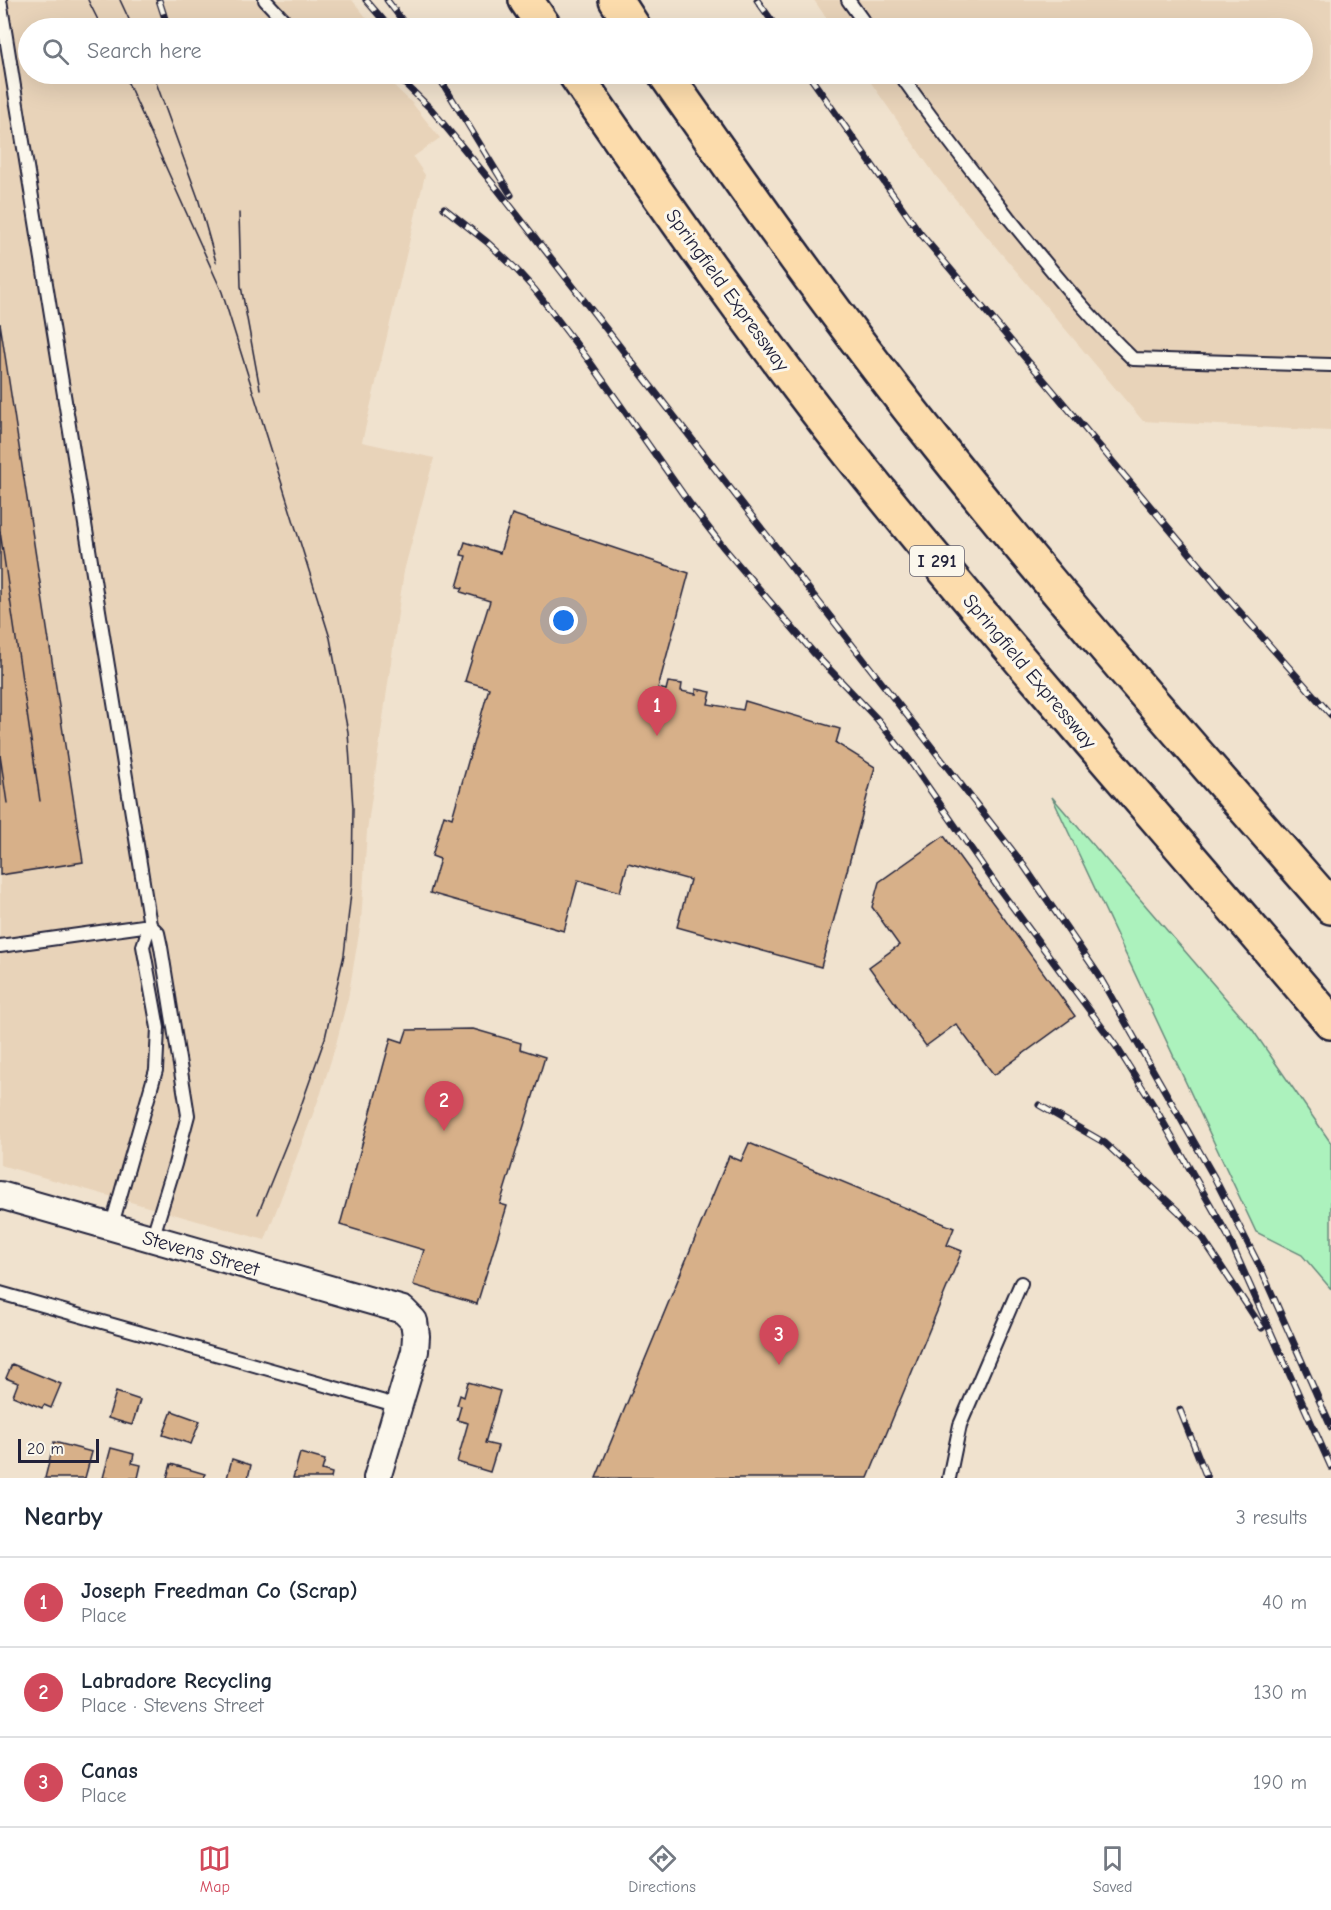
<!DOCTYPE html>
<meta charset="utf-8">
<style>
:root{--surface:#fff;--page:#f6f6f7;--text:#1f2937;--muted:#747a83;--line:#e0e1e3;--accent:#d1495b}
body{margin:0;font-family:"Comic Neue",sans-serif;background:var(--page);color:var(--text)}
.scale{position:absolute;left:18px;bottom:15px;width:81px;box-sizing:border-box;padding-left:6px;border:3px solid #22223b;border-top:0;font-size:16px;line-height:21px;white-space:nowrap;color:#22223b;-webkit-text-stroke:4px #fbf7ec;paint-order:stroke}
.you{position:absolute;left:564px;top:621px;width:21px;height:21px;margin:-15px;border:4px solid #fff;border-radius:50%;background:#1a73e8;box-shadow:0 0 0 9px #1a73e833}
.badge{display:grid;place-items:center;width:39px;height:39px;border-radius:50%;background:var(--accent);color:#fff;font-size:20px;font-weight:700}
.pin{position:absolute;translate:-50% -50px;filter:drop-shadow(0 2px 3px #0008)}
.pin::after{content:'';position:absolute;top:32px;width:21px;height:18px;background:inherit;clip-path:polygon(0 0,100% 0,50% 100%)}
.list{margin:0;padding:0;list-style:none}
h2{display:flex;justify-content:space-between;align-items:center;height:78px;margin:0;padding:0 24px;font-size:26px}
h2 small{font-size:20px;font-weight:400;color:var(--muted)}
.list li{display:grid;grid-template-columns:39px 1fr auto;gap:18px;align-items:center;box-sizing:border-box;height:90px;padding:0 24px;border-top:2px solid var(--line)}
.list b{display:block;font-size:22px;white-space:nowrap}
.list p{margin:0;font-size:20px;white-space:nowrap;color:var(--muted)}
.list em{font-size:20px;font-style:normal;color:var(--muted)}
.icon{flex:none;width:33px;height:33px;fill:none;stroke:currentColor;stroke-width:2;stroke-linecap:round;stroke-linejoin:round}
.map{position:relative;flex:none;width:1331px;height:1478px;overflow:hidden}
.search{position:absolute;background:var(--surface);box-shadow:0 6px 24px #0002;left:18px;right:18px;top:18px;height:66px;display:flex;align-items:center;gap:15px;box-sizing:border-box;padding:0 21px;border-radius:33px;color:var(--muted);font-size:22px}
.sheet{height:348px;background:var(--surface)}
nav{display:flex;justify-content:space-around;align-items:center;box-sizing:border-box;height:84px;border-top:2px solid var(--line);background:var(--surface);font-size:16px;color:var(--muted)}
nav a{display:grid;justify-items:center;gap:3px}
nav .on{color:var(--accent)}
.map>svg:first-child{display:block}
</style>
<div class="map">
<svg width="1331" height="1478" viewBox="0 0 1331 1478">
<rect width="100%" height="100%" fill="#f0e2ce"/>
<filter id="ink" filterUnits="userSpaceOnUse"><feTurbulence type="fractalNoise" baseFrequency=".0167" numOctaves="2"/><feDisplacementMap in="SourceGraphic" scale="12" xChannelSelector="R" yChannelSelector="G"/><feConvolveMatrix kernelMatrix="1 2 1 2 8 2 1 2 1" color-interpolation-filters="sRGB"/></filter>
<g filter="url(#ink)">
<path fill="#e8d3b9" d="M0 0H352L375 28H28V74H382L412 103 440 138 413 157 425 175 362 442 434 458 404 571 367 831 361 922 348 998 336 1044 321 1093 265 1240 0 1165Z
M814 0H1331V431L1143 421 935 175 865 74H1302V28H833Z"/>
<path fill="#acf2bd" stroke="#678a7c" stroke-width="1.5" d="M1052 797 1252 1029 1331 1143V1289L1302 1255 1256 1232Z"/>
<path fill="#d7b089" stroke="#22223b" stroke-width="1.5" d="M0 323 83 862 0 875Z
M512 514 689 573 658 688 666 690 668 682 682 684 681 691 696 694V689L711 692 708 704 743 710 745 701 840 729 836 743 875 767 821 967 677 927 690 880 628 863 620 892 578 880 564 931 430 893 440 859 432 856 444 815 452 818 489 688 465 681 490 601 461 592 463 588 457 587 466 556 461 555 465 542 500 553Z
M944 836 1075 1016 994 1075 956 1024 926 1046 869 967 899 945 872 907 879 882Z
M473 1029 521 1043 520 1049 545 1057 500 1204 507 1206 477 1304 413 1285 424 1250 340 1225 391 1038 403 1042 407 1030Z
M749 1143 954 1228 947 1245 962 1251 868 1478H596L729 1156 741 1161Z
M12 1364 61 1384 51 1408 44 1405 42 1408 13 1396 18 1383 6 1378Z
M468 1382 500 1391 485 1443 498 1446 490 1472 457 1462 468 1423 457 1420 461 1406 457 1405 460 1395 464 1397Z
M116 1392 140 1400 132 1425 108 1418Z
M172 1411 200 1421 191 1444 163 1435Z
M54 1442 92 1452 85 1478H45Z
M111 1448 134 1454 132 1463 141 1465 138 1478H103Z
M300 1453 325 1460 322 1470 332 1473 331 1478H293Z
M232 1459 251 1465 248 1478H227Z
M171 1464 205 1474 204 1478H167Z"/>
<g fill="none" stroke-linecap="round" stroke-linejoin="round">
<g stroke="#22223b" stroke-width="16">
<path id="lane" d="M0 0 150 925 143 946 158 1028 156 1070 111 1228
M265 0 291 28
M848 0 868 28
M900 74C934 123 971 169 1008 217 1048 266 1087 315 1133 359L1331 365
M150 925 158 933 161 947 188 1115 175 1164 152 1239
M0 946 150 925
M0 1293 399 1406
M949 1478 960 1425 1021 1283"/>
</g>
<g stroke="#22223b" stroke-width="30">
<path id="street" d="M0 1195 403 1310 414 1321 416 1336 415 1351 377 1478"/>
</g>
<g stroke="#22223b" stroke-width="38">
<path id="highway" d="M526 0 545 28
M616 0 634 28
M575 74C663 203 753 331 850 454 1005 648 1171 833 1331 1022
M665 74C754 201 844 328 941 449 1066 606 1199 756 1331 907"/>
</g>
<use href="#lane" stroke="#fbf7ec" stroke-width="12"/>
<use href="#street" stroke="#fbf7ec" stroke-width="26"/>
<use href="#highway" stroke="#fcdcac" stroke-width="33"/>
<path stroke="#22223b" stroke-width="1.5" d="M88 0 102 28
M120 0 133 28
M124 74 222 292 330 638 348 732 353 808 352 884 344 955 325 1038 296 1120 258 1214
M153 74 198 198 216 262
M239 213 241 286 260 389
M0 531 40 801
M0 755 7 803"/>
<g stroke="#22223b" stroke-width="7">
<path id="rail" d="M159 0 168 28
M366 0 390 28
M387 0 408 28
M757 0 777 28
M395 74 431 109 498 190 1022 863 1098 974 1214 1177 1260 1267 1331 1427
M437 74 511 195
M808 74 920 233 1225 595 1331 715
M444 208 487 242 514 267 535 290 590 362 690 504 724 548 813 652 878 720 910 761 997 886 1116 1046 1154 1106 1227 1234 1331 1467
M1039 1105 1105 1143 1179 1212 1203 1239 1262 1328
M1180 1410 1207 1478"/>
</g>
<use href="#rail" stroke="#fbf7ec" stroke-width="4.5" stroke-dasharray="14" stroke-linecap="butt"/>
</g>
</g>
<g text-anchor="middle" stroke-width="6" stroke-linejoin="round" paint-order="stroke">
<rect fill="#fbf7ec" stroke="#636270" stroke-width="1.5" x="910" y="546" width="54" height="30" rx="4.5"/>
<g font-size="18" font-weight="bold" fill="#22223b">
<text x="937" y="567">I 291</text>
</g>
<g font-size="20" fill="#22223b" stroke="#fbf7ec">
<text transform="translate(728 290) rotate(54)" y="7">Springfield Expressway</text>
<text transform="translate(1030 671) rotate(50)" y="7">Springfield Expressway</text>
<text transform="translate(201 1253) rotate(16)" y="7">Stevens Street</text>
</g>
</g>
</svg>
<div class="scale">20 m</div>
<div class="you"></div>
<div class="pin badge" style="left:657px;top:736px">1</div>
<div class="pin badge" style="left:444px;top:1131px">2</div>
<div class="pin badge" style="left:779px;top:1365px">3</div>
<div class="search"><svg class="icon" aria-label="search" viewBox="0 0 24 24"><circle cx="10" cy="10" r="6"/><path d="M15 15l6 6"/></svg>Search here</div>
</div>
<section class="sheet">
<h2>Nearby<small>3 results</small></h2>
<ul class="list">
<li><span class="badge">1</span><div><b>Joseph Freedman Co (Scrap)</b><p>Place</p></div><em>40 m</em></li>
<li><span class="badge">2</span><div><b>Labradore Recycling</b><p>Place · Stevens Street</p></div><em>130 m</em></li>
<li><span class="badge">3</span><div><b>Canas</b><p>Place</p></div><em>190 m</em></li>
</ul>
</section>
<nav>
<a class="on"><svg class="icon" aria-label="map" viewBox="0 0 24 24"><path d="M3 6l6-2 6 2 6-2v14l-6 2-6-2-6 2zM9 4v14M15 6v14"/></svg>Map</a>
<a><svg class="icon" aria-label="directions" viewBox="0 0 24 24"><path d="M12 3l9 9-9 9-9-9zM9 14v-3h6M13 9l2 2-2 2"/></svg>Directions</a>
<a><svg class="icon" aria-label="saved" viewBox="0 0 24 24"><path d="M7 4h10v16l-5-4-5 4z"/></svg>Saved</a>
</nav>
